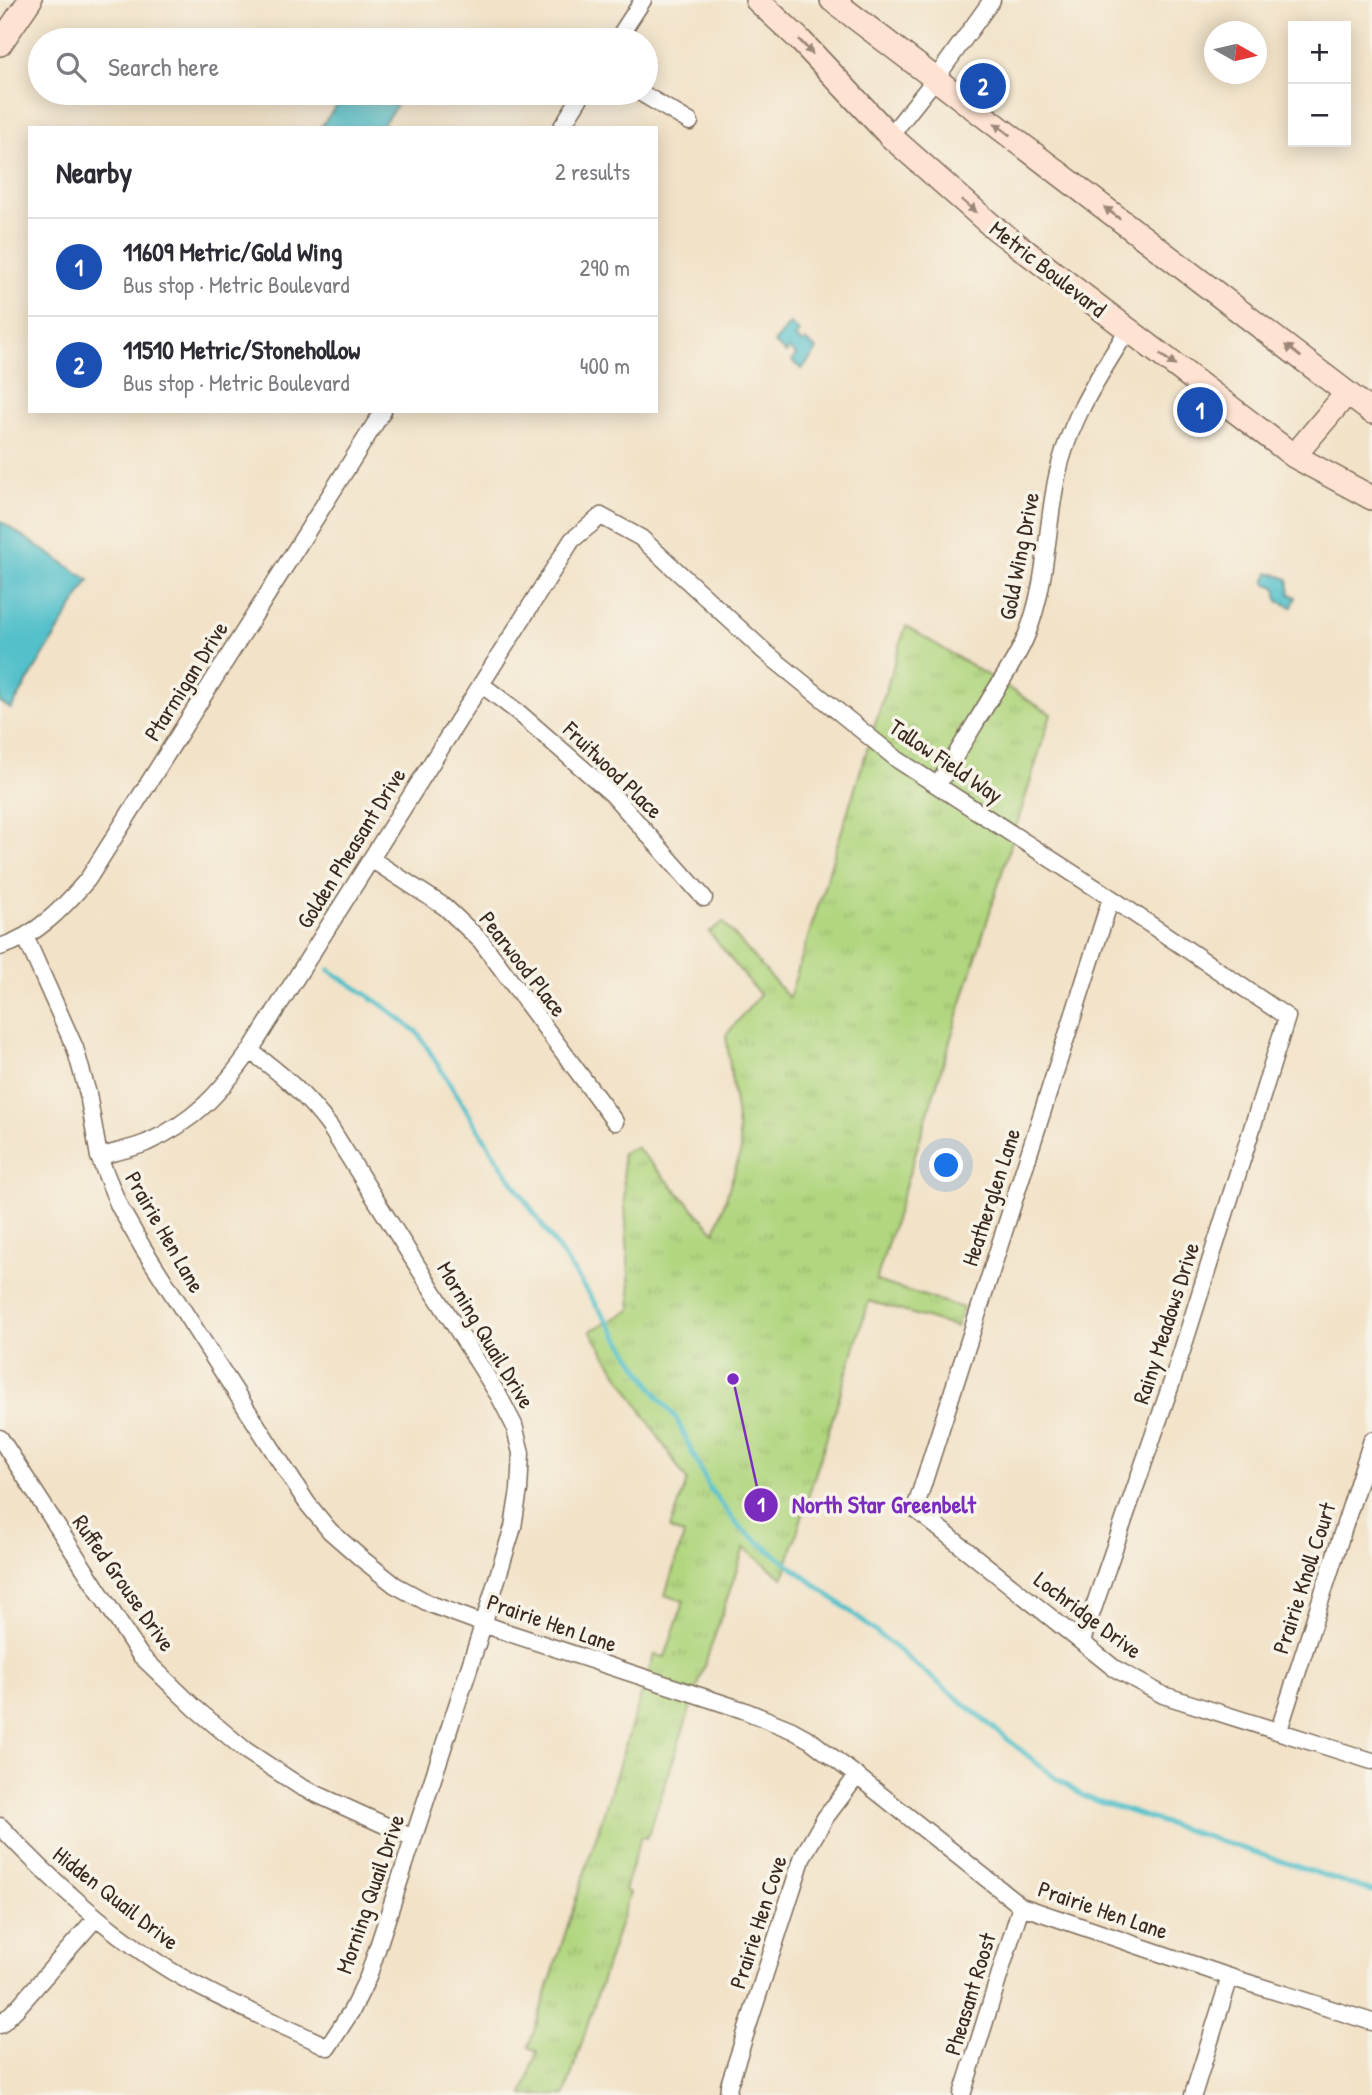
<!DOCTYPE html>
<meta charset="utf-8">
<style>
:root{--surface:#fff;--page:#f2f2f3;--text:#2b2b33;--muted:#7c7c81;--line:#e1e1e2;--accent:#b45309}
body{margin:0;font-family:"Patrick Hand",sans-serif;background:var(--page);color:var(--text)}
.controls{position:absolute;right:21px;top:21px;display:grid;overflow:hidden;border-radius:0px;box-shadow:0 4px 18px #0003}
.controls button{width:63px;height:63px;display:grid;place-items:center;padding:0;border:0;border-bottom:2px solid var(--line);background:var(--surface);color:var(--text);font:35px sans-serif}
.compass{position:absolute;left:1204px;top:21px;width:63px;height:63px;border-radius:50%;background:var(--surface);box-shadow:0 4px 18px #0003;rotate:98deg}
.you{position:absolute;left:947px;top:1166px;width:24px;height:24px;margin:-18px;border:5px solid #fff;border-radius:50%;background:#1a73e8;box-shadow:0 0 0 10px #1a73e833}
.badge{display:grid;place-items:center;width:46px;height:46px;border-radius:50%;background:var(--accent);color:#fff;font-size:23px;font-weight:700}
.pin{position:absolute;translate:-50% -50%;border:4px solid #fff;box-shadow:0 2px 7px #0006}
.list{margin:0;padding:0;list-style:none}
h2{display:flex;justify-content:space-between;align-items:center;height:91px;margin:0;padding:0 28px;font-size:30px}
h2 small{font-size:23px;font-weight:400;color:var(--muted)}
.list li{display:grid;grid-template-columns:46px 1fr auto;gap:21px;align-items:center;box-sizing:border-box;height:98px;padding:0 28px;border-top:2px solid var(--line)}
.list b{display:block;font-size:26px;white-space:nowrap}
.list p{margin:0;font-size:23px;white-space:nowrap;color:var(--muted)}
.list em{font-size:23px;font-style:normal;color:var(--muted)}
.icon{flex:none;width:38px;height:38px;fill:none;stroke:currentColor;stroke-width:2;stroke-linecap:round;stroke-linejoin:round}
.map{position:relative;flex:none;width:1372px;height:2095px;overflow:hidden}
.search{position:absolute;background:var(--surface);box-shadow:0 4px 18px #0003;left:28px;top:28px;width:630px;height:77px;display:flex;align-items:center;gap:18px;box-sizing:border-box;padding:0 24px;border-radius:38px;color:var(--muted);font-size:26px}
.panel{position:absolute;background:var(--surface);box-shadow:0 4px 18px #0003;left:28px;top:126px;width:630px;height:287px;border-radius:0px}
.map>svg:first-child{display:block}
</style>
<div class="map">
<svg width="1372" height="2095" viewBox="0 0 1372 2095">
<defs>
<pattern id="grass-tufts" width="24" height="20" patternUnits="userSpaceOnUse" patternTransform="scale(1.75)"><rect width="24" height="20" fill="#b1d67f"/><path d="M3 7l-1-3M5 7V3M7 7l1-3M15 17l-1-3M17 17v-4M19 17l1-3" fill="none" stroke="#99b86d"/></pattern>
</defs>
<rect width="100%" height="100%" fill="#f7f3e8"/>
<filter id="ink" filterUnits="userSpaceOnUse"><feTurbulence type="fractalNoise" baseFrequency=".0143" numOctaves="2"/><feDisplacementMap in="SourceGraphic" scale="14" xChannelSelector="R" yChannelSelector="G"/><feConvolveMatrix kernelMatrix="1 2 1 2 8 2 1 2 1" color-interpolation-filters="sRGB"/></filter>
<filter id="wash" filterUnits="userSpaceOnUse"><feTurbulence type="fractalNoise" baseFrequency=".00686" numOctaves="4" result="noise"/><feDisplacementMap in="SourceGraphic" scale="28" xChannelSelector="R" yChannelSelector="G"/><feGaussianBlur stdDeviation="1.57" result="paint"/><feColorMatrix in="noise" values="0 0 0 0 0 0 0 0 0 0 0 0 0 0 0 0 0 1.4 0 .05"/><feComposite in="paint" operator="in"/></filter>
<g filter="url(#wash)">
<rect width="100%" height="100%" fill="#f2e2c7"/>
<path fill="url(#grass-tufts)" stroke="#76804e" stroke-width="2" d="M906 626 1051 714 876 1281 963 1308 956 1327 869 1301 783 1578 744 1548 647 1838 641 1837 624 1890 630 1893 565 2095H523L537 2051 529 2047 641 1696 654 1655 665 1657 684 1601 665 1595 684 1535 670 1529 687 1481 590 1331 631 1310 622 1153 636 1147 715 1232 741 1151 726 1035 760 995 709 932 723 922 789 998Z"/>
<path fill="#52c0ca" stroke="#467574" stroke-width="2" d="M346 93H396V106L380 128H320Z
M790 324 799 332 795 337 802 343 805 340 817 350 802 369 792 361 796 355 789 349 786 353 774 343Z
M0 521 89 580 11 709 0 702Z
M1269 572 1288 579 1290 594 1296 597 1292 607 1278 601 1276 587 1265 583Z"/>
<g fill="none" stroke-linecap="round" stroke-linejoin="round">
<path stroke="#52c0ca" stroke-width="5" d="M329 970 381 1004 418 1033 496 1157 658 1396 676 1418 710 1489 739 1527 850 1611 1054 1777 1085 1797 1372 1891"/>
</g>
</g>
<g filter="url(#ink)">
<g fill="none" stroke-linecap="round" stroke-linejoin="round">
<g stroke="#7b6a59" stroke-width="19">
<path id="minor" d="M617 40 643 0
M641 93 690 122
M561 128 583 93
M890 136 936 78 992 0
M481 684 519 713 612 794 704 898
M938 785C956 754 975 724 993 694 1005 675 1019 655 1027 634 1045 589 1046 540 1054 493 1063 431 1095 381 1128 330
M371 859 445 907 481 941 615 1122
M1111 898 915 1509 1114 1668 1163 1695 1372 1761
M25 936 75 1048 88 1094 99 1157 119 1206 143 1248 307 1503 330 1531 362 1559 395 1585 430 1604 500 1630 743 1710 792 1730 810 1740 857 1776 1021 1906 1230 1977 1372 2022
M0 947C37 936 64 907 88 879L383 411
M99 1157C114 1152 131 1149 146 1143 194 1122 220 1093 250 1051L572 540 601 516 641 538 765 652 898 760 1111 898 1287 1017 1175 1373 1082 1641
M0 1438 140 1655 195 1708 245 1750 301 1787 413 1838
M1279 1730 1372 1440
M0 1826C47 1876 99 1924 157 1962 210 1997 271 2019 328 2047L352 2010 368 1977 478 1641 513 1527 519 1490 521 1453 514 1425 499 1396 330 1127C307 1096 282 1073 250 1051
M0 2025 18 2007 96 1918
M728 2095 729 2085 803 1856 825 1818 857 1776
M962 2095 1021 1906
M1193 2095 1230 1977"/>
</g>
<g stroke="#7b6a59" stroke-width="26">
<path id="secondary" d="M757 0 799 39 890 136 991 225 1294 456 1372 498
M832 0 1372 412
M0 44 30 0
M1294 456 1347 393"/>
</g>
<use href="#minor" stroke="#fff" stroke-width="16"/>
<use href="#secondary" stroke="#fee3d2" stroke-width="23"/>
</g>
<defs><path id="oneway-solid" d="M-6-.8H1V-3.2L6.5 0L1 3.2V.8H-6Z" transform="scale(1.75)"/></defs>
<g fill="#9c8678">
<use href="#oneway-solid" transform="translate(806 47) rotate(47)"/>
<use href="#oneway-solid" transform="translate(1002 129) rotate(-143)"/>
<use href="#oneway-solid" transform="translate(969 206) rotate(40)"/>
<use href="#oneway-solid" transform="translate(1112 213) rotate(-143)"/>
<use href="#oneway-solid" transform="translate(1293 351) rotate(-143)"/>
<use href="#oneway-solid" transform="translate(1168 360) rotate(37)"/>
</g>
</g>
<g text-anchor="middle" stroke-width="7" stroke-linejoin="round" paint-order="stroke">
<g font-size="23" fill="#3b2a1e" stroke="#f7f3e8">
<text transform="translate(1048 269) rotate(38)" y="8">Metric Boulevard</text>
<text transform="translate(1019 556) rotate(-79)" y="8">Gold Wing Drive</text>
<text transform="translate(186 681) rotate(-58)" y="8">Ptarmigan Drive</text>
<text transform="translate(946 761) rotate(34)" y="8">Tallow Field Way</text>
<text transform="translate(613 770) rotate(44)" y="8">Fruitwood Place</text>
<text transform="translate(351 848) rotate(-58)" y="8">Golden Pheasant Drive</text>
<text transform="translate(523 964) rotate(52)" y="8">Pearwood Place</text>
<text transform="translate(991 1197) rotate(-72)" y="8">Heatherglen Lane</text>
<text transform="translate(165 1232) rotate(60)" y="8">Prairie Hen Lane</text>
<text transform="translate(1166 1323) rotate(-72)" y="8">Rainy Meadows Drive</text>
<text transform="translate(486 1335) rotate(59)" y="8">Morning Quail Drive</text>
<text transform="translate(1304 1578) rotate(-72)" y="8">Prairie Knoll Court</text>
<text transform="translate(124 1583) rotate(55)" y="8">Ruffed Grouse Drive</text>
<text transform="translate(1088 1615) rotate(37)" y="8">Lochridge Drive</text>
<text transform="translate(552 1623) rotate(19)" y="8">Prairie Hen Lane</text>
<text transform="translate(370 1894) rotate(-71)" y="8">Morning Quail Drive</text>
<text transform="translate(116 1898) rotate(38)" y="8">Hidden Quail Drive</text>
<text transform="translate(1103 1910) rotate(19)" y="8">Prairie Hen Lane</text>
<text transform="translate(758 1922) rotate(-72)" y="8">Prairie Hen Cove</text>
<text transform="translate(970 1994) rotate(-73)" y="8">Pheasant Roost</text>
</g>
</g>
<path fill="none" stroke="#7b2cbf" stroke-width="2.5" d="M733 1379L761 1505"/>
<g fill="#7b2cbf" stroke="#f7f3e8" stroke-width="2.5">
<circle cx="733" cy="1379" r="7"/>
<circle cx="761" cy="1505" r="18"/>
</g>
<g font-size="21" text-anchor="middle" font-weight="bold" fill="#fff">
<text x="761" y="1512">1</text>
</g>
<g font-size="24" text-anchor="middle" font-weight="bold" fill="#7b2cbf" stroke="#f7f3e8" stroke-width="7" stroke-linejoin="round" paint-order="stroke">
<text x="884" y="1513">North Star Greenbelt</text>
</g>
</svg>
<div class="controls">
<button>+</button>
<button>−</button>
</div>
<svg class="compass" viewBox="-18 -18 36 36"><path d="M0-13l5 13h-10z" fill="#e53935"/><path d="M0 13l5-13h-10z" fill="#7c7c81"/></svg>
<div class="you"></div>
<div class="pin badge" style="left:1200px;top:410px;background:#1a4fb4">1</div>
<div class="pin badge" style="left:983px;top:86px;background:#1a4fb4">2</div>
<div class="search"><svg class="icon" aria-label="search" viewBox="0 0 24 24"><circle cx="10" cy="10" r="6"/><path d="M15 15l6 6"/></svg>Search here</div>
<section class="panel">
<h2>Nearby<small>2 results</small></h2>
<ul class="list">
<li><span class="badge" style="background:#1a4fb4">1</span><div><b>11609 Metric/Gold Wing</b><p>Bus stop · Metric Boulevard</p></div><em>290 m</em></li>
<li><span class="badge" style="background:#1a4fb4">2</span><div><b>11510 Metric/Stonehollow</b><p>Bus stop · Metric Boulevard</p></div><em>400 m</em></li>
</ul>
</section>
</div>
